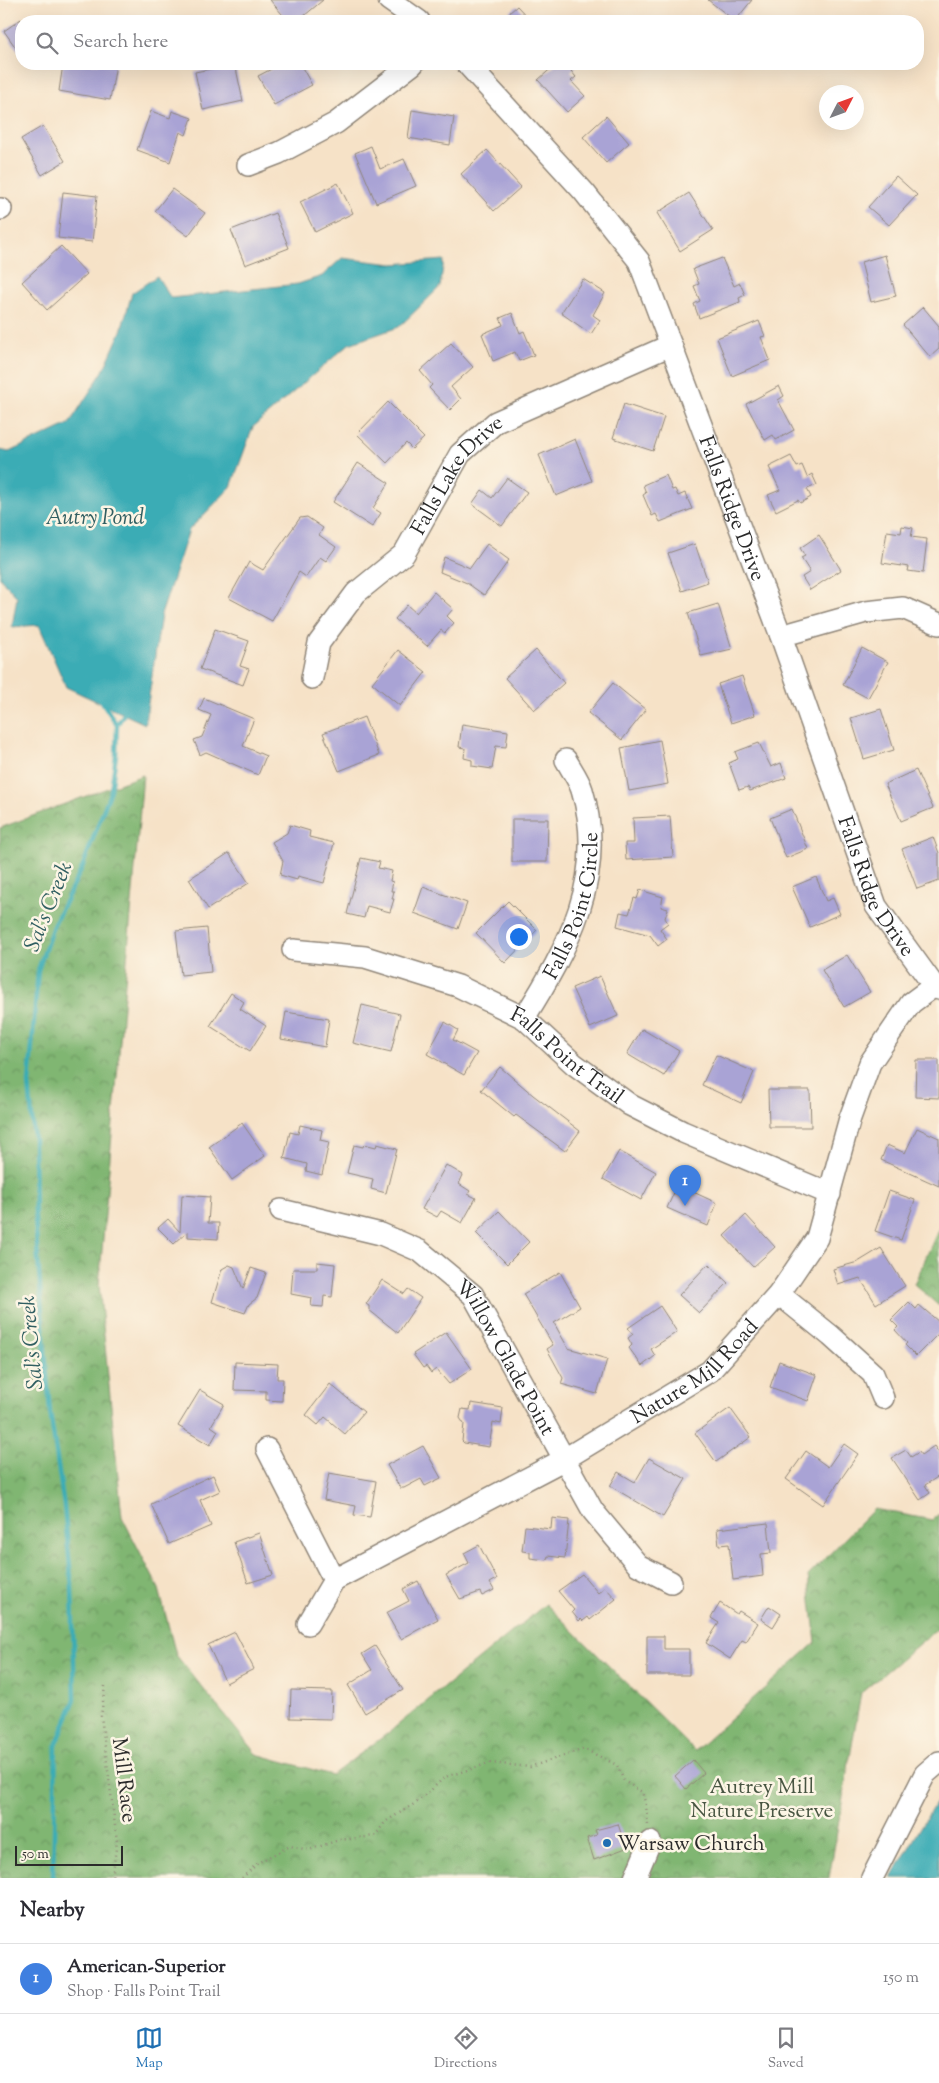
<!DOCTYPE html>
<meta charset="utf-8">
<style>
:root{--surface:#fff;--page:#f2f2f3;--text:#2b2b33;--muted:#7c7c81;--line:#e1e1e2;--accent:#1f6fb2}
body{margin:0;font-family:"Sorts Mill Goudy",serif;background:var(--page);color:var(--text)}
.compass{position:absolute;left:819px;top:85px;width:45px;height:45px;border-radius:50%;background:var(--surface);box-shadow:0 5px 20px #0002;rotate:48deg}
.scale{position:absolute;left:15px;bottom:12px;width:108px;box-sizing:border-box;padding-left:5px;border:2px solid #2b2b2b;border-top:0;font-size:14px;line-height:18px;white-space:nowrap;color:#2b2b2b;-webkit-text-stroke:4px #fcf5e5;paint-order:stroke}
.you{position:absolute;left:518px;top:936px;width:18px;height:18px;margin:-12px;border:4px solid #fff;border-radius:50%;background:#1a73e8;box-shadow:0 0 0 8px #1a73e833}
.badge{display:grid;place-items:center;width:32px;height:32px;border-radius:50%;background:var(--accent);color:#fff;font-size:16px;font-weight:700}
.pin{position:absolute;translate:-50% -41px;filter:drop-shadow(0 1px 2px #0008)}
.pin::after{content:'';position:absolute;top:26px;width:18px;height:15px;background:inherit;clip-path:polygon(0 0,100% 0,50% 100%)}
.list{margin:0;padding:0;list-style:none}
h2{display:flex;justify-content:space-between;align-items:center;height:65px;margin:0;padding:0 20px;font-size:21px}
h2 small{font-size:16px;font-weight:400;color:var(--muted)}
.list li{display:grid;grid-template-columns:32px 1fr auto;gap:15px;align-items:center;box-sizing:border-box;height:70px;padding:0 20px;border-top:1px solid var(--line)}
.list b{display:block;font-size:19px;white-space:nowrap}
.list p{margin:0;font-size:16px;white-space:nowrap;color:var(--muted)}
.list em{font-size:16px;font-style:normal;color:var(--muted)}
.icon{flex:none;width:28px;height:28px;fill:none;stroke:currentColor;stroke-width:2;stroke-linecap:round;stroke-linejoin:round}
.map{position:relative;flex:none;width:939px;height:1878px;overflow:hidden}
.search{position:absolute;background:var(--surface);box-shadow:0 5px 20px #0002;left:15px;right:15px;top:15px;height:55px;display:flex;align-items:center;gap:12px;box-sizing:border-box;padding:0 18px;border-radius:20px;color:var(--muted);font-size:19px}
.sheet{height:135px;background:var(--surface)}
nav{display:flex;justify-content:space-around;align-items:center;box-sizing:border-box;height:70px;border-top:1px solid var(--line);background:var(--surface);font-size:14px;color:var(--muted)}
nav a{display:grid;justify-items:center;gap:2px}
nav .on{color:var(--accent)}
.map>svg:first-child{display:block}
</style>
<div class="map">
<svg width="939" height="1878" viewBox="0 0 939 1878">
<defs>
<pattern id="forest-crowns" width="20" height="18" patternUnits="userSpaceOnUse" patternTransform="scale(1.25)"><rect width="20" height="18" fill="#80b672"/><path d="M2 6a3 3 0 1 1 6 0M12 15a3 3 0 1 1 6 0" fill="none" stroke="#69945e"/></pattern>
</defs>
<rect width="100%" height="100%" fill="#fcf5e5"/>
<filter id="ink" filterUnits="userSpaceOnUse"><feTurbulence type="fractalNoise" baseFrequency=".02" numOctaves="2"/><feDisplacementMap in="SourceGraphic" scale="10" xChannelSelector="R" yChannelSelector="G"/><feConvolveMatrix kernelMatrix="1 2 1 2 8 2 1 2 1" color-interpolation-filters="sRGB"/></filter>
<filter id="wash" filterUnits="userSpaceOnUse"><feTurbulence type="fractalNoise" baseFrequency=".0096" numOctaves="4" result="noise"/><feDisplacementMap in="SourceGraphic" scale="20" xChannelSelector="R" yChannelSelector="G"/><feGaussianBlur stdDeviation="1.12" result="paint"/><feColorMatrix in="noise" values="0 0 0 0 0 0 0 0 0 0 0 0 0 0 0 0 0 1.4 0 .05"/><feComposite in="paint" operator="in"/></filter>
<g filter="url(#wash)">
<rect width="100%" height="100%" fill="#f6e2c7"/>
<path fill="url(#forest-crowns)" stroke="#56704e" d="M143 775 99 1285 122 1517 159 1589 176 1655 256 1754 332 1775 388 1733 546 1604 695 1751 816 1642 808 1576 874 1509 932 1520 939 1514V1627L861 1693 829 1878H0V828Z
M939 1228V1306L914 1284Z"/>
<path fill="#3aacb5" stroke="#326c70" d="M342 258 393 264 444 260 440 287 399 327 349 344 253 427 231 487 189 530 161 615 145 724 66 687 39 625 12 627 17 597 0 578V450L9 452 69 424 103 371 121 331 132 293 157 276 171 298 298 284 322 276Z
M939 1797V1878H891Z"/>
<g fill="none" stroke-linecap="round" stroke-linejoin="round">
<path stroke="#3aacb5" stroke-width="4.5" d="M101 700 117 725
M117 725 127 709
M53 1878 56 1746 75 1699 72 1587 64 1506 50 1412 43 1326 35 1219 34 1140 29 1083 38 970 53 926 82 868 111 790 116 755 117 725"/>
</g>
<g id="blocks">
<path fill="#a9a3d5" d="M270 0H323L298 21H288Z
M708 0H752L735 21Z
M517 6 531 21H500Z
M21 19V55L4 31Z
M63 64H116L110 100 59 91Z
M235 64 243 101 203 110 195 72Z
M281 64H300L312 85 274 105 258 76Z
M556 64H579L571 71 576 77 571 81 585 96 567 112 538 80Z
M412 110 454 117 450 145 408 138Z
M151 111 170 118 172 111 192 118 186 135 180 132 170 162 137 150Z
M606 116 629 143 606 163 583 137Z
M43 126 65 161 42 175 21 139Z
M371 146 380 169 404 159 416 186 376 203 355 153Z
M487 150 521 187 494 211 461 174Z
M896 176 917 195 889 225 868 207Z
M338 183 353 213 315 232 300 202Z
M172 189 205 213 188 236 155 211Z
M63 192 97 196 92 242 58 238Z
M689 193 713 230 680 251 657 213Z
M275 213 289 248 245 265 231 230Z
M61 246 87 274 47 310 22 282Z
M885 255 896 296 871 302 861 262Z
M722 258 734 286 740 283 745 295 739 298 740 302 699 318 694 304 700 301 694 286 699 284 693 269Z
M583 279 605 293 593 315 600 320 591 334 561 313Z
M923 307 939 326V349L930 357 903 325Z
M512 313 520 333 524 331 534 355 519 361 515 352 493 361 482 334 503 325 500 318Z
M759 321 765 336 761 337 770 360 732 376 717 338Z
M451 343 473 367 451 387 461 399 450 410 429 388 432 385 420 371Z
M779 386 784 396 778 400 794 430 776 440 773 435 765 440 746 404Z
M388 402 424 438 412 449 406 443 387 463 357 434Z
M624 404 664 417 653 451 613 438Z
M575 439 592 481 556 496 539 455Z
M791 456 797 467 802 465 807 477 812 474 817 485 807 489 811 497 800 503 798 500 776 511 768 495 780 490 769 467Z
M358 463 389 483 373 508 381 513 372 527 333 502Z
M666 475 672 490 675 489 678 496 685 493 692 509 660 522 656 514 652 516 643 495 646 493 643 485Z
M507 478 527 492 502 526 472 504 482 490 492 498Z
M307 517 323 528 319 535 336 547 326 561 320 557 306 577 299 572 272 621 229 598 249 562 263 570 300 518Z
M902 526 913 528 911 537 927 539 923 573 908 571 909 567 882 563 887 531 901 533Z
M819 535 841 570 810 590 802 577 810 572 801 558 805 556 800 548Z
M487 544 509 560 484 595 467 583 440 572 444 557 470 568Z
M695 544 708 582 682 591 668 553Z
M434 592 453 609 447 616 454 623 445 633 441 630 427 646 395 619 407 605 416 613Z
M718 604 732 649 701 656 688 613Z
M215 629 249 641 240 666 249 669 243 685 200 669Z
M862 648 888 662 868 698 843 685Z
M398 650 426 672 400 706 372 683Z
M536 650 564 683 534 710 505 678Z
M742 676 755 715 731 723 718 684Z
M613 683 646 710 622 740 588 713Z
M204 698 254 719 243 746 266 756 258 775 206 752 200 755 194 740 202 737 211 715 199 710Z
M881 709 894 750 864 759 851 718Z
M364 717 379 755 339 771 323 733Z
M462 724 508 731 506 747 496 746 492 769 472 766V760L464 758 465 748 459 747Z
M660 740 668 784 629 791 621 748Z
M759 743 771 767 781 763 786 778 750 791 748 787 739 790 729 763 738 759 735 752Z
M916 770 933 808 901 821 885 784Z
M792 809 808 849 786 858 770 818Z
M670 816 673 857 626 860 625 843H634L633 818Z
M512 819H548L547 862H512Z
M290 825 310 831 309 837 334 843 324 883 298 876 297 880 280 875 283 861 272 842 287 833Z
M933 837 939 853V881L917 889 902 849Z
M229 853 249 883 208 909 189 879Z
M361 858 380 862 378 868 392 871 390 881 393 882 391 891H394L392 899H394L390 912 367 906 364 918 347 914Z
M816 877 826 901 833 898 840 914 810 927 792 887Z
M423 887 467 903 458 929 414 913Z
M640 890 663 897 661 907 668 909 665 918 668 923 660 929 667 939 658 946 650 935 617 926 620 912 629 914 634 898 637 899Z
M508 901 537 930 505 963 476 933Z
M207 928 211 972 181 975 176 931Z
M847 955 870 992 844 1007 822 970Z
M600 976 618 1016 590 1028 572 988Z
M231 993 244 1002 240 1009 266 1026 250 1051 210 1026Z
M362 1005 400 1014 391 1052 353 1043Z
M286 1012 329 1019 325 1047 281 1039Z
M445 1022 458 1030 453 1040 477 1053 464 1075 427 1054Z
M642 1029 679 1051 664 1076 627 1054Z
M716 1055 754 1072 741 1103 702 1085Z
M916 1060H939V1098L915 1097Z
M500 1067 533 1095 580 1131 565 1151 516 1115 514 1117 481 1090Z
M768 1090H810L811 1127H769Z
M242 1123 265 1156 232 1180 209 1147Z
M300 1125 322 1130 320 1140 329 1142 322 1175 306 1171 307 1164 284 1158 290 1132 298 1134Z
M917 1128 939 1138V1186L881 1160 887 1145 905 1153Z
M364 1144 376 1147 377 1144 397 1149 386 1193 371 1189 373 1179 347 1173 354 1145 363 1147Z
M619 1151 656 1172 641 1200 603 1179Z
M446 1165 463 1175 459 1184 470 1191 468 1194 476 1198 462 1223 441 1211 437 1217 422 1209Z
M682 1175 696 1181 691 1191 717 1203 708 1226 667 1208Z
M889 1191 915 1200 901 1240 875 1231Z
M182 1195 210 1197 208 1223H219L218 1239 188 1237V1231L174 1244 158 1228 168 1219 180 1232Z
M499 1211 529 1242 507 1264 476 1233Z
M746 1215 775 1247 753 1267 724 1236Z
M881 1248 905 1286 876 1304 860 1278 838 1285 833 1269 858 1262Z
M317 1262 335 1264 332 1297 324 1296 323 1307 311 1306 312 1298 291 1294 293 1269H317Z
M708 1264 728 1283 699 1313 679 1295Z
M229 1265 234 1267 243 1289 251 1268 266 1273 257 1298 249 1304 245 1313 212 1302 222 1269Z
M560 1272 580 1307 554 1323 568 1348 607 1359 597 1394 561 1384 563 1378 547 1349 553 1345 523 1294Z
M382 1280 404 1294 408 1289 421 1298 398 1333 369 1310V1306L366 1304Z
M909 1302 916 1309 919 1305 939 1322V1333L916 1356 905 1345 907 1343 895 1330 898 1327 891 1320Z
M660 1306 677 1332 651 1349 655 1356 642 1366 629 1348 632 1345 628 1338 633 1334 628 1328Z
M446 1332 472 1369 449 1384 436 1369 431 1373 426 1366 423 1368 413 1354Z
M779 1361 817 1375 808 1401 770 1387Z
M235 1362 278 1364 277 1379H283L282 1401 266 1400V1391L234 1390Z
M330 1384 364 1412 345 1434 325 1417 318 1425 306 1415Z
M200 1390 224 1404 211 1426 218 1431 210 1445 178 1426Z
M471 1403 503 1408 501 1424 493 1422 489 1447 464 1443 462 1441 464 1424 460 1418 462 1409 470 1410Z
M730 1408 751 1437 716 1462 695 1433Z
M844 1444 858 1454 823 1505 786 1479 806 1451 828 1467Z
M423 1446 441 1478 425 1486 421 1479 404 1488H400L387 1465Z
M934 1446 939 1453V1476L925 1485 930 1493 920 1500 892 1458 906 1450 911 1457 919 1452 921 1455Z
M649 1458 686 1479 663 1517 610 1486 618 1472 635 1482Z
M329 1473 376 1481 370 1517 354 1515 356 1506 324 1500Z
M213 1475 220 1491 200 1500 211 1526 169 1544 151 1504Z
M552 1518 569 1520 565 1558 548 1556 547 1560 530 1558V1552L522 1551 525 1526 551 1529Z
M768 1523 771 1553 761 1554 763 1576 733 1580 729 1544 719 1545 717 1529Z
M259 1533 273 1575 248 1583 234 1542Z
M479 1545 497 1579 490 1583 494 1590 482 1596 480 1592 460 1599 446 1575 469 1563 464 1553Z
M582 1574 598 1593 605 1587 616 1599 590 1620 588 1617 583 1621 581 1619 579 1621 572 1612 574 1610 558 1591Z
M418 1581 438 1619 401 1639 386 1613 409 1601 403 1589Z
M720 1603 737 1614 739 1611 758 1623 746 1642 742 1640 730 1659 706 1643 719 1623 711 1618Z
M769 1606 781 1614 773 1627 761 1619Z
M235 1632 254 1669 226 1683 208 1645Z
M647 1636H664V1649H689V1675H647Z
M375 1646 403 1690 365 1713 348 1685 372 1670 362 1654Z
M291 1690 332 1691 331 1719 290 1718Z
M693 1760 704 1773 686 1789 675 1776Z
M618 1824 626 1848 594 1860 587 1838 597 1835 595 1830Z"/>
</g>
</g>
<g filter="url(#ink)">
<use href="#blocks" fill-opacity="0" stroke="#908679" stroke-width="1"/>
<g fill="none" stroke-linecap="round" stroke-linejoin="round">
<g stroke="#908679" stroke-width="24">
<g id="minor">
<path d="M389 0 419 21"/>
<path id="s1" d="M467 64 584 192 639 261 781 636 876 906 934 986 939 989"/>
<path d="M248 165 279 153 336 123 413 64"/>
<path d="M0 209H1"/>
<path d="M781 636 866 612 903 608 939 624"/>
<path id="s2" d="M312 678 319 643 356 593 404 554 460 454 496 422 671 345"/>
<path id="s3" d="M293 950 365 957 458 986 524 1018 574 1064 630 1105 683 1132 830 1194"/>
<path id="s4" d="M524 1018C568 948 608 875 582 790 579 780 571 769 566 760"/>
<path id="s5" d="M281 1210 381 1234 420 1251 473 1295 593 1511 638 1565 671 1582"/>
<path d="M779 1294 831 1336 873 1374 883 1398"/>
<path d="M267 1449 334 1580"/>
<path id="s6" d="M308 1624 334 1580 563 1460 710 1371 779 1294 817 1238 850 1118 870 1063 911 1003 934 986"/>
<path d="M635 1878 650 1842"/>
<path d="M872 1878 925 1774 939 1762"/>
</g>
</g>
<path stroke="#908679" stroke-width="2.5" stroke-dasharray="1 4" stroke-linecap="butt" d="M105 1686 101 1716 117 1841 112 1878
M242 1878 259 1862 290 1846 309 1850 339 1840 375 1836 385 1822 419 1801 445 1777 490 1763 530 1767 584 1749 617 1765 624 1781 642 1792 646 1805 648 1825"/>
<use href="#minor" stroke="#fff" stroke-width="21"/>
</g>
</g>
<circle fill="#1f6fb2" stroke="#fcf5e5" stroke-width="2" cx="607" cy="1843" r="5"/>
<g text-anchor="middle" stroke-width="5" stroke-linejoin="round" paint-order="stroke">
<g font-size="21" fill="#2b2b2b" stroke="#fcf5e5">
<text dy="7" stroke="none"><textPath href="#s2" startOffset="256">Falls Lake Drive</textPath></text>
<text dy="7" stroke="none"><textPath href="#s1" startOffset="526">Falls Ridge Drive</textPath></text>
<text dy="7" stroke="none"><textPath href="#s1" startOffset="931">Falls Ridge Drive</textPath></text>
<text dy="7" stroke="none"><textPath href="#s4" startOffset="124">Falls Point Circle</textPath></text>
<text dy="7" stroke="none"><textPath href="#s3" startOffset="300">Falls Point Trail</textPath></text>
<text dy="7" stroke="none"><textPath href="#s5" startOffset="284">Willow Glade Point</textPath></text>
<text dy="7" stroke="none"><textPath href="#s6" startOffset="469">Nature Mill Road</textPath></text>
<text transform="translate(125 1780) rotate(83)" y="7">Mill Race</text>
</g>
<g font-size="21" fill="#485542" stroke="#fcf5e5">
<text x="762" y="1793">Autrey Mill<tspan x="762" dy="24">Nature Preserve</tspan></text>
</g>
<g font-size="21" fill="#2b2b2b" stroke="#fcf5e5" text-anchor="start">
<text x="617" y="1850">Warsaw Church</text>
</g>
<g font-size="22" font-style="italic" fill="#315f62" stroke="#fcf5e5">
<text x="95" y="524">Autry Pond</text>
<text transform="translate(47 906) rotate(-68)" y="8">Sal's Creek</text>
<text transform="translate(30 1343) rotate(-95)" y="8">Sal's Creek</text>
</g>
</g>
</svg>
<svg class="compass" viewBox="-18 -18 36 36"><path d="M0-13l5 13h-10z" fill="#e53935"/><path d="M0 13l5-13h-10z" fill="#7c7c81"/></svg>
<div class="scale">50 m</div>
<div class="you"></div>
<div class="pin badge" style="left:685px;top:1206px;background:#3f7fe0">1</div>
<div class="search"><svg class="icon" aria-label="search" viewBox="0 0 24 24"><circle cx="10" cy="10" r="6"/><path d="M15 15l6 6"/></svg>Search here</div>
</div>
<section class="sheet">
<h2>Nearby<small></small></h2>
<ul class="list">
<li><span class="badge" style="background:#3f7fe0">1</span><div><b>American-Superior</b><p>Shop · Falls Point Trail</p></div><em>150 m</em></li>
</ul>
</section>
<nav>
<a class="on"><svg class="icon" aria-label="map" viewBox="0 0 24 24"><path d="M3 6l6-2 6 2 6-2v14l-6 2-6-2-6 2zM9 4v14M15 6v14"/></svg>Map</a>
<a><svg class="icon" aria-label="directions" viewBox="0 0 24 24"><path d="M12 3l9 9-9 9-9-9zM9 14v-3h6M13 9l2 2-2 2"/></svg>Directions</a>
<a><svg class="icon" aria-label="saved" viewBox="0 0 24 24"><path d="M7 4h10v16l-5-4-5 4z"/></svg>Saved</a>
</nav>
